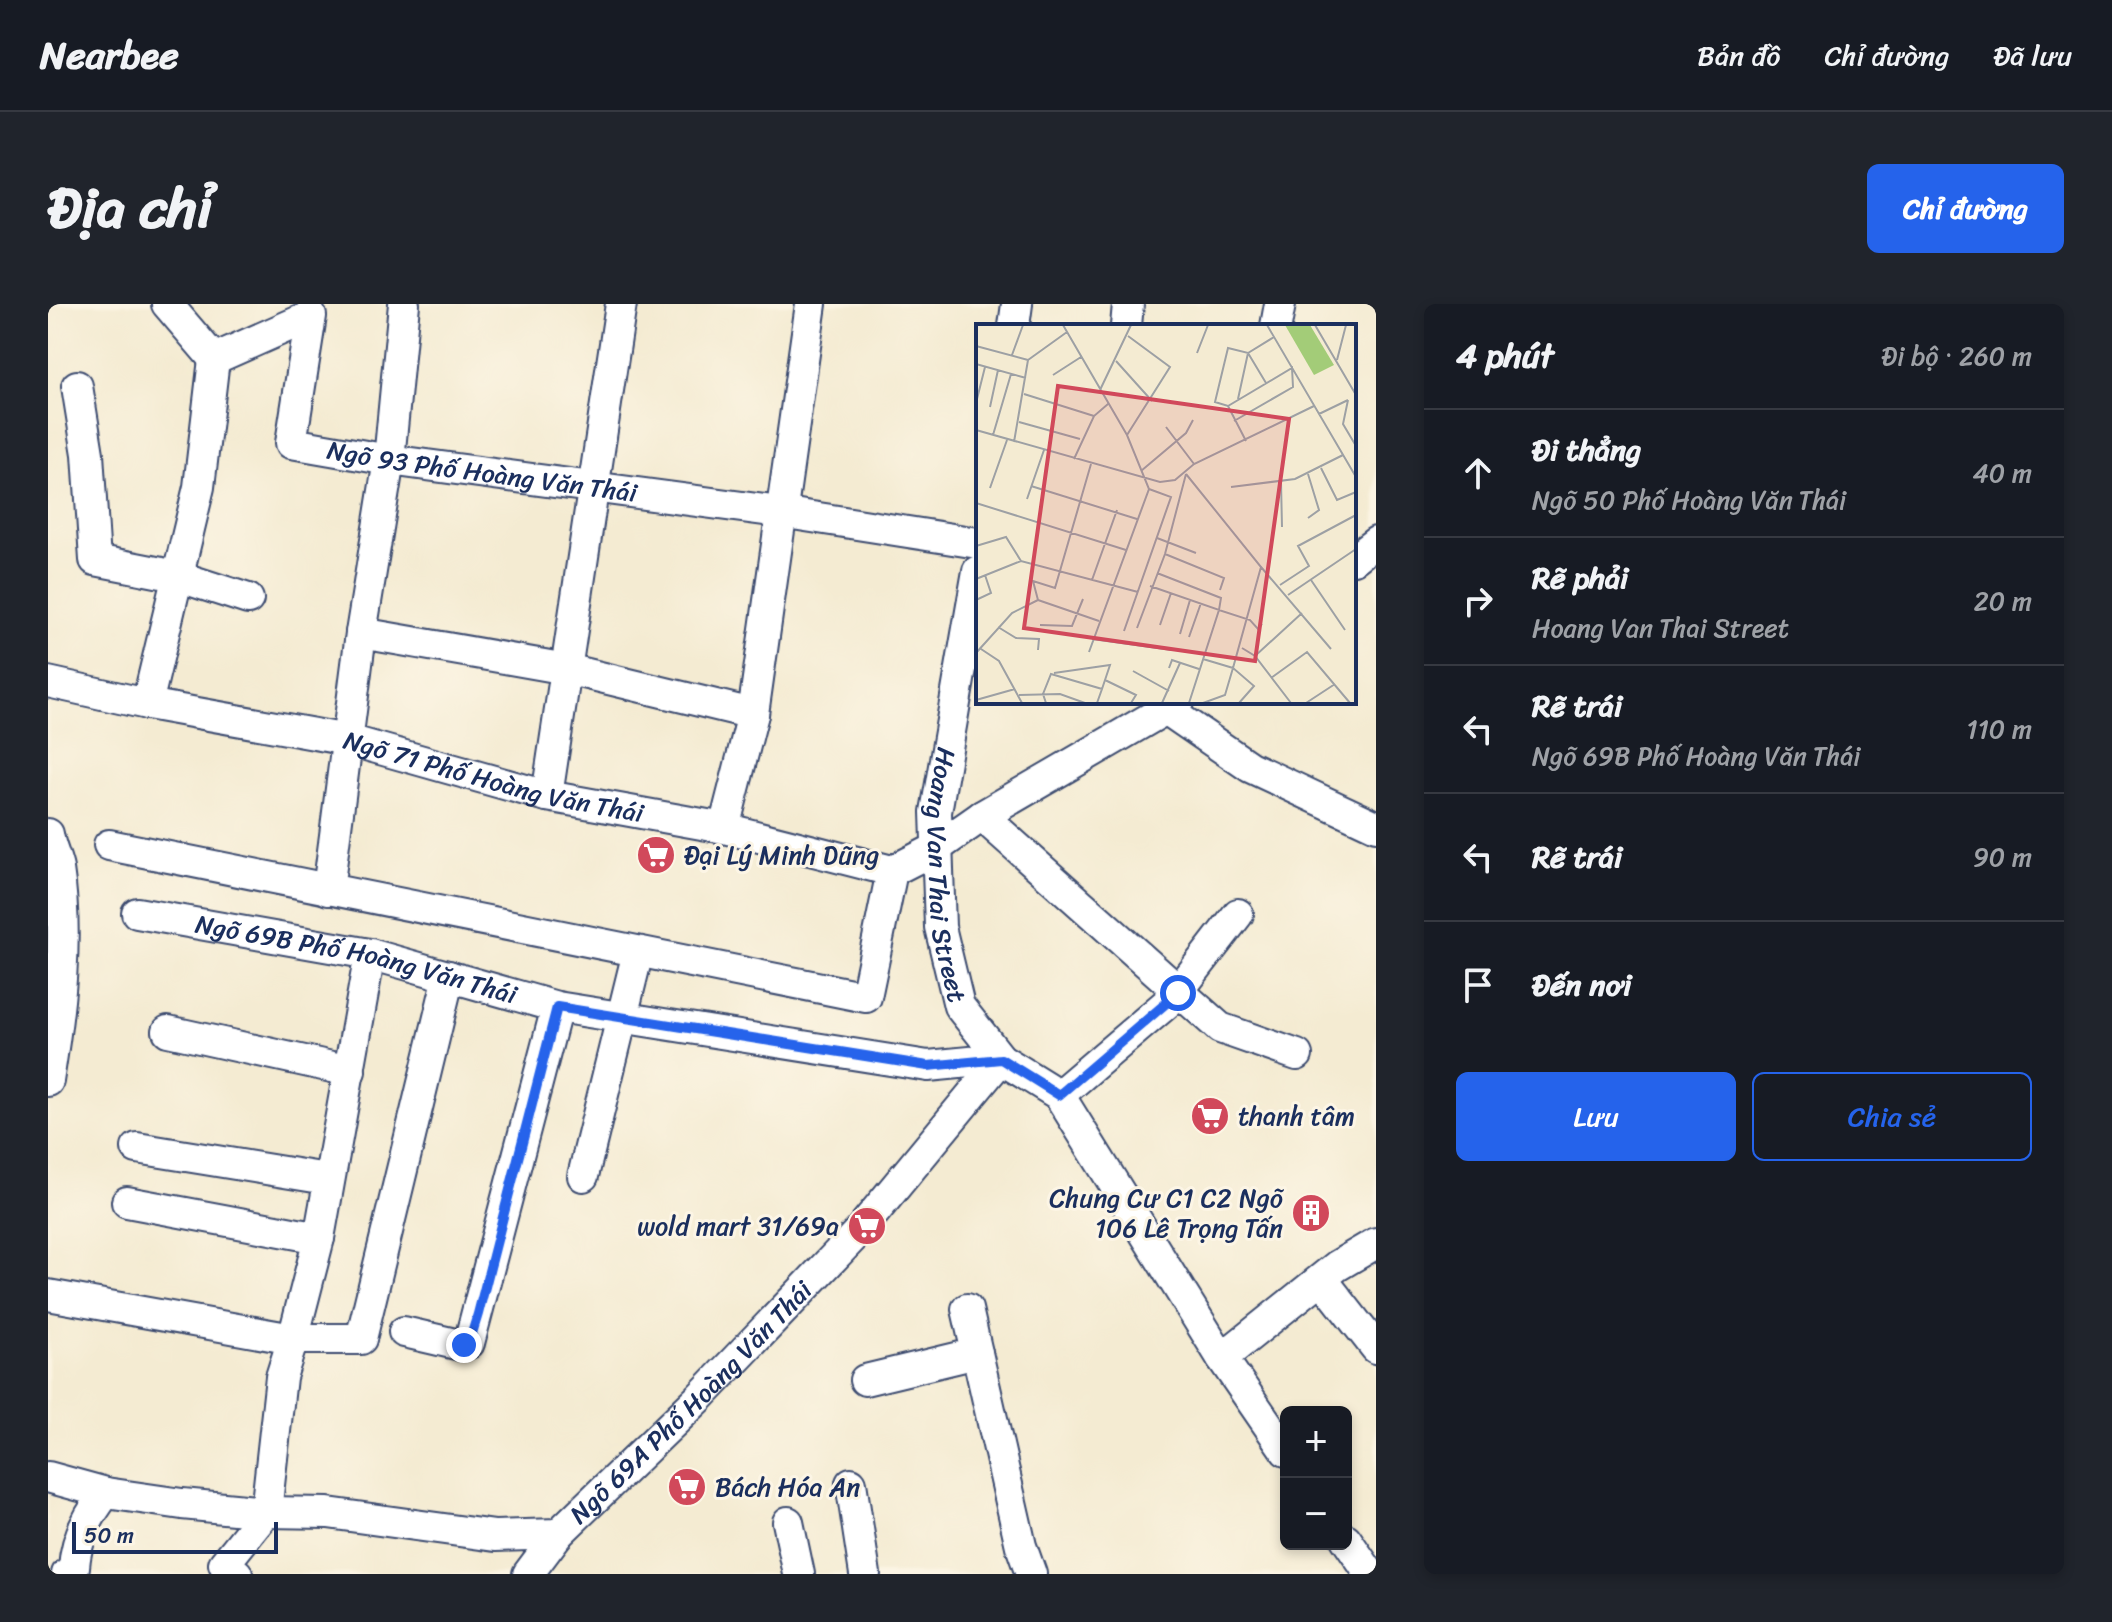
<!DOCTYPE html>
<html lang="vi">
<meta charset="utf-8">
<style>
:root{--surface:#171b24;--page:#20242c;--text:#f1f3f6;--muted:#9ea1a6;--line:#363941;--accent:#2563eb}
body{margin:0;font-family:Sriracha,sans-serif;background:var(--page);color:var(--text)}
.controls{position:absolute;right:24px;bottom:24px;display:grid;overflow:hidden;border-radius:12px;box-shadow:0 4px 12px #0003}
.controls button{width:72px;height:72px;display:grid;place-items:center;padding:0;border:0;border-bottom:2px solid var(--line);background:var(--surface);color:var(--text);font:40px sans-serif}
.scale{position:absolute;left:24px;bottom:20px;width:206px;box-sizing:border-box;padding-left:8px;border:4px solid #1b2f5e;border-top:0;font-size:22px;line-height:28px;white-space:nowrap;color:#1b2f5e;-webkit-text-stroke:6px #fcf5e5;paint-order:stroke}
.stop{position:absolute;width:24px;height:24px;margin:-18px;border:6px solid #2563eb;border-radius:50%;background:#fff}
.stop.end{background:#2563eb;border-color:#fff;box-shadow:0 2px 8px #0008}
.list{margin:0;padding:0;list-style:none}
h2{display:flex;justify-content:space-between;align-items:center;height:104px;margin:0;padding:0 32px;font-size:34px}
h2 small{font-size:26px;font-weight:400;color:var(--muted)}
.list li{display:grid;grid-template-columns:52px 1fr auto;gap:24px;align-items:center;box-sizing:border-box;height:128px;padding:0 32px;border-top:2px solid var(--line)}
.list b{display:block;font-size:30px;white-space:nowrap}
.list p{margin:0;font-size:26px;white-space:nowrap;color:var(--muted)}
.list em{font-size:26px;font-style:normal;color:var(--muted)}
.actions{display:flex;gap:16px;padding:24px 32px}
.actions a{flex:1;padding:18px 0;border:2px solid var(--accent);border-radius:12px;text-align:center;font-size:28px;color:var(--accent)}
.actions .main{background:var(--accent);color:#fff}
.icon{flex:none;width:44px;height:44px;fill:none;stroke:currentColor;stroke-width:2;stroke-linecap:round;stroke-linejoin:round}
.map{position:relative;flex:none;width:1328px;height:1270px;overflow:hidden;border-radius:12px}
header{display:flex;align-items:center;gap:48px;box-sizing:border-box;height:112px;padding:0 40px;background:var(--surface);border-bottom:2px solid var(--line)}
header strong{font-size:38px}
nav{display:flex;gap:44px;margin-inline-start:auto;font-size:28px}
.intro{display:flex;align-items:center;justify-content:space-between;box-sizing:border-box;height:192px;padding:0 48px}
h1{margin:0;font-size:56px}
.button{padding:20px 36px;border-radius:12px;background:var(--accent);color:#fff;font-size:28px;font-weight:700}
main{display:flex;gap:48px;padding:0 48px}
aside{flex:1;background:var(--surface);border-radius:12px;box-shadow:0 4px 12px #0003}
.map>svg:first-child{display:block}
</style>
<header>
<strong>Nearbee</strong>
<nav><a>Bản đồ</a><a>Chỉ đường</a><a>Đã lưu</a></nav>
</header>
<div class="intro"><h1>Địa chỉ</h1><a class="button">Chỉ đường</a></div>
<main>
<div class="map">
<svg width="1328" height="1270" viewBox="0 0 1328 1270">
<rect width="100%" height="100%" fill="#fcf5e5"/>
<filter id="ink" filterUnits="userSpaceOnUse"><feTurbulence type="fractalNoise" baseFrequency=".0125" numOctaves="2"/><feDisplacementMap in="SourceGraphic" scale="16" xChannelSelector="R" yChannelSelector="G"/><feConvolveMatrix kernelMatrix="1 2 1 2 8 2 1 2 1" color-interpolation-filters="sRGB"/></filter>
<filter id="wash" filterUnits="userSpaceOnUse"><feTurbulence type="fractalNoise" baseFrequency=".006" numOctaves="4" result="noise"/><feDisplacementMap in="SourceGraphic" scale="32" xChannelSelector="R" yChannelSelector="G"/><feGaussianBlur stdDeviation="1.8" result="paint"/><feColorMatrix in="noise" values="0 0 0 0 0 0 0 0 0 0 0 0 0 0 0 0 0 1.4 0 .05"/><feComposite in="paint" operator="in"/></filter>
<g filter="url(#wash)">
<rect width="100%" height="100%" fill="#f4ebd2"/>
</g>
<g filter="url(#ink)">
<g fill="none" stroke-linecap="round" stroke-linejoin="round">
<g stroke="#3c4b6f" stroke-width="34">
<g id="minor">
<path d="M119 0 166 55"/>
<path d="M966 22 969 0"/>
<path d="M1078 22 1080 0"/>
<path d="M1228 22 1232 0"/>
<path id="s1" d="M166 55 263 12 243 139 341 156 732 208 930 239"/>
<path d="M29 82 40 150 47 256 129 272 200 295"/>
<path d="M1306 255 1328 238"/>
<path id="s2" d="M930 267 888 508 892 623 911 702 953 755 1011 791 1174 1054 1238 1147"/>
<path d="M313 329 519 365 705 410"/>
<path id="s3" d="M0 378 99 400 300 436 499 492 676 524 844 567 887 545 934 512 1130 398"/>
<path d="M99 400 151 183 166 55"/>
<path d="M1119 406 1202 463 1328 522"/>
<path d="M499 492 573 0"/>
<path d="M934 512 1172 724 1249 751"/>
<path d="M676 524 705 410 763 0"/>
<path d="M0 530C2 544 8 554 10 565 21 635 11 708 0 777"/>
<path d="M61 541 818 693 844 567"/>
<path d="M280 586 313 329 341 156 356 0"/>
<path id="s4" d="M89 609 322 650 509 703 880 762 953 755"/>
<path d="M322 650 271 934 245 1035H313L401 672"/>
<path d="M120 727 302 767"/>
<path d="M1011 791 1125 694 1190 610"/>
<path d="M89 844 279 875"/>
<path d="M535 872 590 648"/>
<path d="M79 898 271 934"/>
<path d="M1274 975 1328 1044"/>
<path d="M0 991 245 1035 233 1073 218 1208 176 1260 189 1270"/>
<path d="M919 1005 973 1242 983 1270"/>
<path d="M356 1028 412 1041 421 1039 509 703"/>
<path d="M1174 1054 1289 962 1328 939"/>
<path d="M817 1076 929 1049"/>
<path id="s5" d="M0 1173 58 1189 134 1200 218 1208 280 1209 447 1232 510 1230 651 1094 812 926 953 755"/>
<path d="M803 1179 817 1270"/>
<path d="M740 1218 751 1270"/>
<path d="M1298 1235 1322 1270"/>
<path d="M19 1270 26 1263C28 1234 40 1211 58 1189"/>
<path d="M480 1270 510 1230"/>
</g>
</g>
<use href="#minor" stroke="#fff" stroke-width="30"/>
</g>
</g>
<g fill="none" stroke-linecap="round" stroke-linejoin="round" filter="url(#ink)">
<path stroke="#2563eb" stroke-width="10" d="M416 1041 421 1039 430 1010 509 703 880 762 953 755 1011 791 1130 689"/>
</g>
<defs>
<g id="supermarket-disc" transform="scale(2)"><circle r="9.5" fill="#d1495b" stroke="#fcf5e5"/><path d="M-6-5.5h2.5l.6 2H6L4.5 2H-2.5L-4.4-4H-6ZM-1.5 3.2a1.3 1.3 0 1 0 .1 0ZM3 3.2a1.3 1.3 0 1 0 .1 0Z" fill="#fff"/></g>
<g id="building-disc" transform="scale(2)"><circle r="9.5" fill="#d1495b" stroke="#fcf5e5"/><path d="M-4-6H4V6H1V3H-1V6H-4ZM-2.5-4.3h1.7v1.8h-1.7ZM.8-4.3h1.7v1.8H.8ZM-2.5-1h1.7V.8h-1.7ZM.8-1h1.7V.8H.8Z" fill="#fff"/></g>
</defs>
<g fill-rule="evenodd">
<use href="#supermarket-disc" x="608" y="551"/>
<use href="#supermarket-disc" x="1162" y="812"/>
<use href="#building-disc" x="1263" y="909"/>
<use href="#supermarket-disc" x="819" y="922"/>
<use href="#supermarket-disc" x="639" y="1183"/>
</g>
<g text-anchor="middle" stroke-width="6" stroke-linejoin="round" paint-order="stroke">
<g font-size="26" fill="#1b2f5e" stroke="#fcf5e5">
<text dy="9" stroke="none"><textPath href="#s1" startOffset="428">Ngõ 93 Phố Hoàng Văn Thái</textPath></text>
<text dy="9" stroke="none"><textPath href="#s3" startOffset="456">Ngõ 71 Phố Hoàng Văn Thái</textPath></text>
<text dy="9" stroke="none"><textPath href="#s2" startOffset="308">Hoang Van Thai Street</textPath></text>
<text dy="9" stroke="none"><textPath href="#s4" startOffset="224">Ngõ 69B Phố Hoàng Văn Thái</textPath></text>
<text dy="9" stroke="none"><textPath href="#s5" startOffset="702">Ngõ 69A Phố Hoàng Văn Thái</textPath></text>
</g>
<g font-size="26" fill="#1b2f5e" stroke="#fcf5e5" text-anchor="start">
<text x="636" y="560">Đại Lý Minh Dũng</text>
<text x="1190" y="821">thanh tâm</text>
<text x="1235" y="903" text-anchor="end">Chung Cư C1 C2 Ngõ<tspan x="1235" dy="30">106 Lê Trọng Tấn</tspan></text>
<text x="791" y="931" text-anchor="end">wold mart 31/69a</text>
<text x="667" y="1192">Bách Hóa An</text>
</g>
</g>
<g transform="translate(928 20)">
<rect width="380" height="380" fill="#f4ebd2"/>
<path d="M309 1H334L358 41 338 51Z" fill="#a3cc78"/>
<path fill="none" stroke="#9da0a4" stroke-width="2" d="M87 1 151 111 173 165 113 328M291 1 380 153M339 1 380 71M0 22 52 36M221 29 232 1M272 29 290 59M36 31 47 1M52 36 91 8M361 36 370 1M140 37 176 77M0 40 50 54M77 51 105 33M124 66 155 1M48 70 118 92M262 75 272 29M372 76 367 100 380 122M0 79 9 43M252 82 270 117M14 83 22 46M343 90 372 76M258 97 317 63 316 44 252 82 239 78 252 24 272 29 298 13M43 98 104 115M190 103 218 140M0 106 184 158 199 156 218 140 338 82M17 111 35 50M151 111 194 43 152 12M38 118 52 36M98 135 118 92 132 80M345 144 361 176 380 168M165 147 210 109 217 96M210 150 285 243 257 344 278 362 263 379M332 150 343 186 332 194M305 158 306 203M55 162 161 195M255 163 319 155 367 131M14 164 31 116M51 175 68 126M0 179 150 226M181 214 220 229M0 222 30 213 45 237M189 230 248 254 244 266M285 243 355 325M0 255 45 237 162 268M116 256 141 186M335 256 369 306M304 261 333 242 322 222 380 191M174 262 243 286 245 274 181 249M312 271 380 225M0 276 15 269 9 251M62 276 57 257 79 264 115 140M62 276 123 297M64 301 96 302 107 275M184 301 195 269M22 303 40 314 63 315 62 326M161 304 189 230 210 150M148 307 195 173 173 165M204 310 214 276M213 313 225 279M116 315 196 326M266 324 279 332 315 379M5 325 23 337 46 379M0 329 36 289 62 276M279 332 326 289M193 344 196 336 223 345M157 347 193 367M78 349 134 341 126 365M295 354 331 328 374 379M129 356 160 371 155 379M43 371 84 370 109 379M0 376 39 365M70 379 67 370 75 350 126 365 121 379M186 379 204 339M213 379 243 286 274 296 282 305 286 300M227 379 249 371 257 344 227 335M330 379 359 360"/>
<path fill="#d1495b" fill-opacity="0.15" stroke="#d1495b" stroke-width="4" d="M82 62 313 95 279 337 48 304Z"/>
<rect width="380" height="380" fill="none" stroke="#1b2f5e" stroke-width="4"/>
</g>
</svg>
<div class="controls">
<button>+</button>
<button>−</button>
</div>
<div class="scale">50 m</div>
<div class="stop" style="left:1130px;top:689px"></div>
<div class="stop end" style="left:416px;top:1041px"></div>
</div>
<aside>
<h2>4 phút<small>Đi bộ · 260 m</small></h2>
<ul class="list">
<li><svg class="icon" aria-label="ahead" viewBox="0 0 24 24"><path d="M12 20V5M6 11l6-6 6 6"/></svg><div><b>Đi thẳng</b><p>Ngõ 50 Phố Hoàng Văn Thái</p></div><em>40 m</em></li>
<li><svg class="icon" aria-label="right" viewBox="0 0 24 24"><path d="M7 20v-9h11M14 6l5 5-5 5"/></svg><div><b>Rẽ phải</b><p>Hoang Van Thai Street</p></div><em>20 m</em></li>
<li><svg class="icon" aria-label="left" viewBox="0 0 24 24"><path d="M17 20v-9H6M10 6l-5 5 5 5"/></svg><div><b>Rẽ trái</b><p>Ngõ 69B Phố Hoàng Văn Thái</p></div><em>110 m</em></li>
<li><svg class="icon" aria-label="left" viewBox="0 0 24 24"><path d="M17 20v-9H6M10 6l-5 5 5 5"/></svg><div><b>Rẽ trái</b></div><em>90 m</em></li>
<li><svg class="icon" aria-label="arrive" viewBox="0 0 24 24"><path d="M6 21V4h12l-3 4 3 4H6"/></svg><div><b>Đến nơi</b></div></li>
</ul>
<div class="actions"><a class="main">Lưu</a><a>Chia sẻ</a></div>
</aside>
</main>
